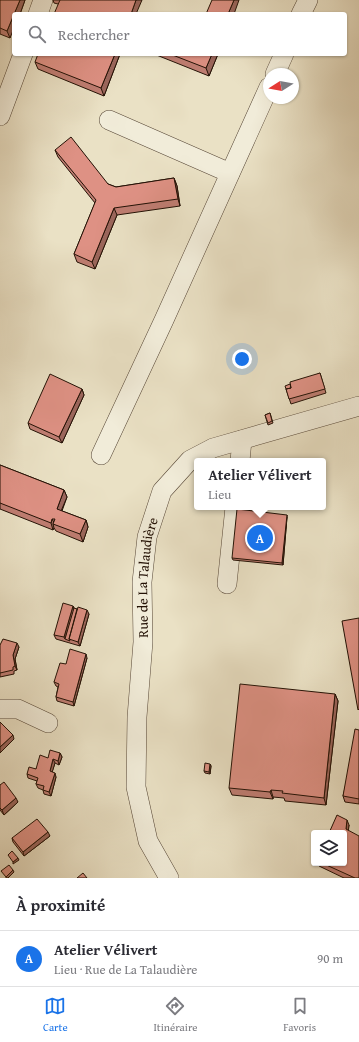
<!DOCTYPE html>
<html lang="fr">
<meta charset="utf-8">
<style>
:root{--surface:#fff;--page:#f7f7f7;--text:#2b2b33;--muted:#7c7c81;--line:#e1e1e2;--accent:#1a73e8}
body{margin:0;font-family:"Gentium Book Plus",serif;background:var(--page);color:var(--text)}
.controls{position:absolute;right:12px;bottom:12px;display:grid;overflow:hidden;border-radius:4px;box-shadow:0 1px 3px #0004}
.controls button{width:36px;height:36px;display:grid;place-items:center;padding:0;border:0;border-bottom:1px solid var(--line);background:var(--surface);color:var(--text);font:20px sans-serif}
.compass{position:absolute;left:263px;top:68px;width:36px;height:36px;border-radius:50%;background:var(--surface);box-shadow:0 1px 3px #0004;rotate:259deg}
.you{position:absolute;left:242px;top:359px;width:14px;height:14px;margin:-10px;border:3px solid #fff;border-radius:50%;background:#1a73e8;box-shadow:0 0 0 6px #1a73e833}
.badge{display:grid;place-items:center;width:26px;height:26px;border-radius:50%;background:var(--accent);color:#fff;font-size:13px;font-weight:700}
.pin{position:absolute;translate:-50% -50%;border:2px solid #fff;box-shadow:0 1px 4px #0006}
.popup{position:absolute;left:194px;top:458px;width:132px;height:52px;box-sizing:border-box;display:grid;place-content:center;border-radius:4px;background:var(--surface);filter:drop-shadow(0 1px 3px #0005);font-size:13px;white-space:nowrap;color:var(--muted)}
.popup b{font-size:15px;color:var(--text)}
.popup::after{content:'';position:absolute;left:50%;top:100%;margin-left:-8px;border:8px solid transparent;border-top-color:var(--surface)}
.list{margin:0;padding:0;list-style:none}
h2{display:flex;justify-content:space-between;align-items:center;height:52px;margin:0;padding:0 16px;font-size:17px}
h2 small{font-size:13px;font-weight:400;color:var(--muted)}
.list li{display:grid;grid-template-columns:26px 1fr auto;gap:12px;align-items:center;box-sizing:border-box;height:56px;padding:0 16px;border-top:1px solid var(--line)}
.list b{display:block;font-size:15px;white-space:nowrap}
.list p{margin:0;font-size:13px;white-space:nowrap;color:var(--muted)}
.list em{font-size:13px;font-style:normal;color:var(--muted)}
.icon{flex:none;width:22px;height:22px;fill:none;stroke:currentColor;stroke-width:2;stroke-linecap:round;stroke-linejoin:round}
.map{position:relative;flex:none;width:359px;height:878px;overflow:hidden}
.search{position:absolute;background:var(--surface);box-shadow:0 1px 3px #0004;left:12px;right:12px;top:12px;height:44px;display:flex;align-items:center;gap:10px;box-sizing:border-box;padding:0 14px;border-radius:4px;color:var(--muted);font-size:15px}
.sheet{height:108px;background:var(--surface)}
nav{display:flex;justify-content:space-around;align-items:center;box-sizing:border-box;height:56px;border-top:1px solid var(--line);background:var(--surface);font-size:11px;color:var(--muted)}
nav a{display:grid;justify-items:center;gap:2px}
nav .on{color:var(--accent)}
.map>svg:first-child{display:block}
</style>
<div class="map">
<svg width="359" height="878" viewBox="0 0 359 878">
<rect width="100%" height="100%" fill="#eae1c5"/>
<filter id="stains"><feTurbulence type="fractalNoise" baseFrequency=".005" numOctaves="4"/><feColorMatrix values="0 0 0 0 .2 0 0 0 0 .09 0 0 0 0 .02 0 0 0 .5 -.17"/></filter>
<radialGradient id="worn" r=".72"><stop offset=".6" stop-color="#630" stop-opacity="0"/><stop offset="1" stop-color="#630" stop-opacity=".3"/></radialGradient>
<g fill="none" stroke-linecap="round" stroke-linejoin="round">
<g stroke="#554535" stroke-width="20">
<g id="minor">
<path d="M38 14 43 0"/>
<path d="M301 14 308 0"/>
<path d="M275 74 284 54"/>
<path d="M0 116 23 54"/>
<path d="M109 120 230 173"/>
<path d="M101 455 164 320 269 87"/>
<path d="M240 461 242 440"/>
<path d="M227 584 235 507"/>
<path d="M0 709H18L48 723"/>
<path id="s1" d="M169 878 148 841 136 787 137 717 143 642 142 582 147 537 162 491 190 460 213 448 359 406"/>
</g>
</g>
<use href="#minor" stroke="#f1ecd9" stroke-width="19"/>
</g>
<path fill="#bf7d72" stroke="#231105" d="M0 0H25L20 14H14L10 38 0 34Z
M53 0H142L58 4 54 3Z
M120 54 104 96 38 69 35 62Z
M154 54H218L209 76Z
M55 150 108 184 116 187 174 178 177 186 180 206 117 215 95 269 77 262 74 254 95 203 58 157Z
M320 373 326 393 291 404 286 389Z
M82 389 84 395 62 443 30 429 28 423Z
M270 413 273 423 268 425 265 415Z
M0 465 64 490 67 497 62 511 86 520 88 527 83 542 56 531 54 528 53 530 0 509Z
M287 517 283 565 233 560 232 558Z
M73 606 74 608 89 614 80 646 56 639 54 635Z
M0 645 19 647 15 659 17 670 14 671V674L0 677Z
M87 658 74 706 57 701 56 697 58 687 56 686 54 682 66 664Z
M335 694 338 701 326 805 285 801 284 798 273 797V799L232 795 229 788Z
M359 730V804L345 802 343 796Z
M60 753 62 757 59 765 55 763 52 772 56 777 51 796 44 794 43 790 38 788 36 784 37 781 28 778 27 774 36 769 48 758Z
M210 764 211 766 210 774 205 773 204 771Z
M0 785 18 802 4 815 0 810Z
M349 825 348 831 359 878H344L319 866 317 863H344V833Z
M50 836 24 856 13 842 12 838Z"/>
<path fill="#9b665c" stroke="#231105" d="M20 0H25L20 14H14Z
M136 0H142L136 14H131Z
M234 0H239L234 14H228Z
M14 14V28L10 38 7 31Z
M115 54H120L104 96 101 88Z
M212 54H218L209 76 206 68Z
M174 178 177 186 180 206 178 199Z
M114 208 117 215 95 269 92 262Z
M82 389 84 395 62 443 59 437Z
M64 490 67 497 59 516 57 509Z
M287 515V517L283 565 282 563Z
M52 519 55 524H53L54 528 53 530 51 523Z
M86 520 88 527 83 542 80 534Z
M73 606 74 610 65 639 64 637Z
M87 610 89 614 80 646 78 642Z
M17 643 19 647 15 659 17 670 15 666 13 655Z
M86 654 87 658 74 706 73 702Z
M335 694 338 701 326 805 324 798Z
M13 735 14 739 0 753V747Z
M60 753 62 757 59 765 58 761Z
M53 759 55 763 51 776 50 771Z
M210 764 211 766 210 774 209 772Z
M55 773 56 777 51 796 49 792Z
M271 790 273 797V799L270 792Z
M16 798 18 802 4 815 2 810Z
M347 820 349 825 348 835 346 829Z
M48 832 50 836 24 856 23 852Z
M18 858 19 860 13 864V862Z
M13 870 14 872 8 878H6V877Z"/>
<path fill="#de9184" stroke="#231105" d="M0 0H20L7 31 0 28Z
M60 0H136L131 14H54Z
M212 0H234L228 14H206Z
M38 54H115L101 88 35 62Z
M170 54H212L206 68Z
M71 137 108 184 116 187 174 178 178 199 114 208 92 262 74 254 96 200 55 150Z
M320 373 325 389 289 399 286 389 291 388 290 382Z
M50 374 82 389 59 437 28 423Z
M290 384 291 388 286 389 285 386Z
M270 413 272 421 268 423 265 415Z
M0 465 64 490 57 509 86 520 80 534 53 524 55 519H52L51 523 0 503Z
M237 509 287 515 282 563 232 558Z
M63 603 73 606 64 637 54 635Z
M78 607 87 610 78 642 69 639Z
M74 608 77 609 69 639 70 641 65 639Z
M359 618V709L358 710 342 621Z
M3 639 17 643 13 655 15 666 13 667V670L0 673V645Z
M70 649 86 654 73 702 56 697 59 684 54 682 60 663 66 664Z
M240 684 335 694 324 798 282 793 283 791 271 790 270 792 229 788Z
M0 722 13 735 0 747Z
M355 729 359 730V799L343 796Z
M50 750 60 753 58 761 53 759 50 771 55 773 49 792 43 790 44 786 36 784 38 778 27 774 29 767 36 769 40 755 48 758Z
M205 763 210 764 209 772 204 771Z
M4 782 16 798 2 810 0 808V785Z
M337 815 347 820 346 829 359 836V878H355L322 863H344V833H329Z
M37 819 48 832 23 852 12 838Z
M12 851 18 858 13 862 8 855Z
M9 865 13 870 6 877 1 871Z
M83 873 87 878H77Z"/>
<g text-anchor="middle" stroke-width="3" stroke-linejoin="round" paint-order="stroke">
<g font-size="14" fill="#231105" stroke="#f1ecd9">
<text dy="5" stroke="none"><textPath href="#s1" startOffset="308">Rue de La Talaudière</textPath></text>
</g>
</g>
<rect width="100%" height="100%" filter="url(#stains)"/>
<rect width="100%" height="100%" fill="url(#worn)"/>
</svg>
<div class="controls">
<button><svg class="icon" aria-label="layers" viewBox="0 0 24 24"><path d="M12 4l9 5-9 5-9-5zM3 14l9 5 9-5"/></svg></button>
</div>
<svg class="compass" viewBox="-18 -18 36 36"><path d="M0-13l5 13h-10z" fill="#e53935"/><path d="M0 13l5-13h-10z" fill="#7c7c81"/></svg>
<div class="you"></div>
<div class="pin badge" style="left:260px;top:538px">A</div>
<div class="popup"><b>Atelier Vélivert</b>Lieu</div>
<div class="search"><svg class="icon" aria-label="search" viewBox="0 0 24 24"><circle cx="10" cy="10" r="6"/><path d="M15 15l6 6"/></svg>Rechercher</div>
</div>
<section class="sheet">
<h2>À proximité<small></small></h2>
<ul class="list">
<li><span class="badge">A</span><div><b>Atelier Vélivert</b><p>Lieu · Rue de La Talaudière</p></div><em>90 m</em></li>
</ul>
</section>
<nav>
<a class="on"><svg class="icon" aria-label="map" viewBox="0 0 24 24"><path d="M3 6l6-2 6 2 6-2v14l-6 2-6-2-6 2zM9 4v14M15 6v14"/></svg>Carte</a>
<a><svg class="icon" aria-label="directions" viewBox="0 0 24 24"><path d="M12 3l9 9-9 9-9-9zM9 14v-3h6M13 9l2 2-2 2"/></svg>Itinéraire</a>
<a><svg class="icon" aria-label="saved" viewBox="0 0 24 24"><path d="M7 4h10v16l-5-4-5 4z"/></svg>Favoris</a>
</nav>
